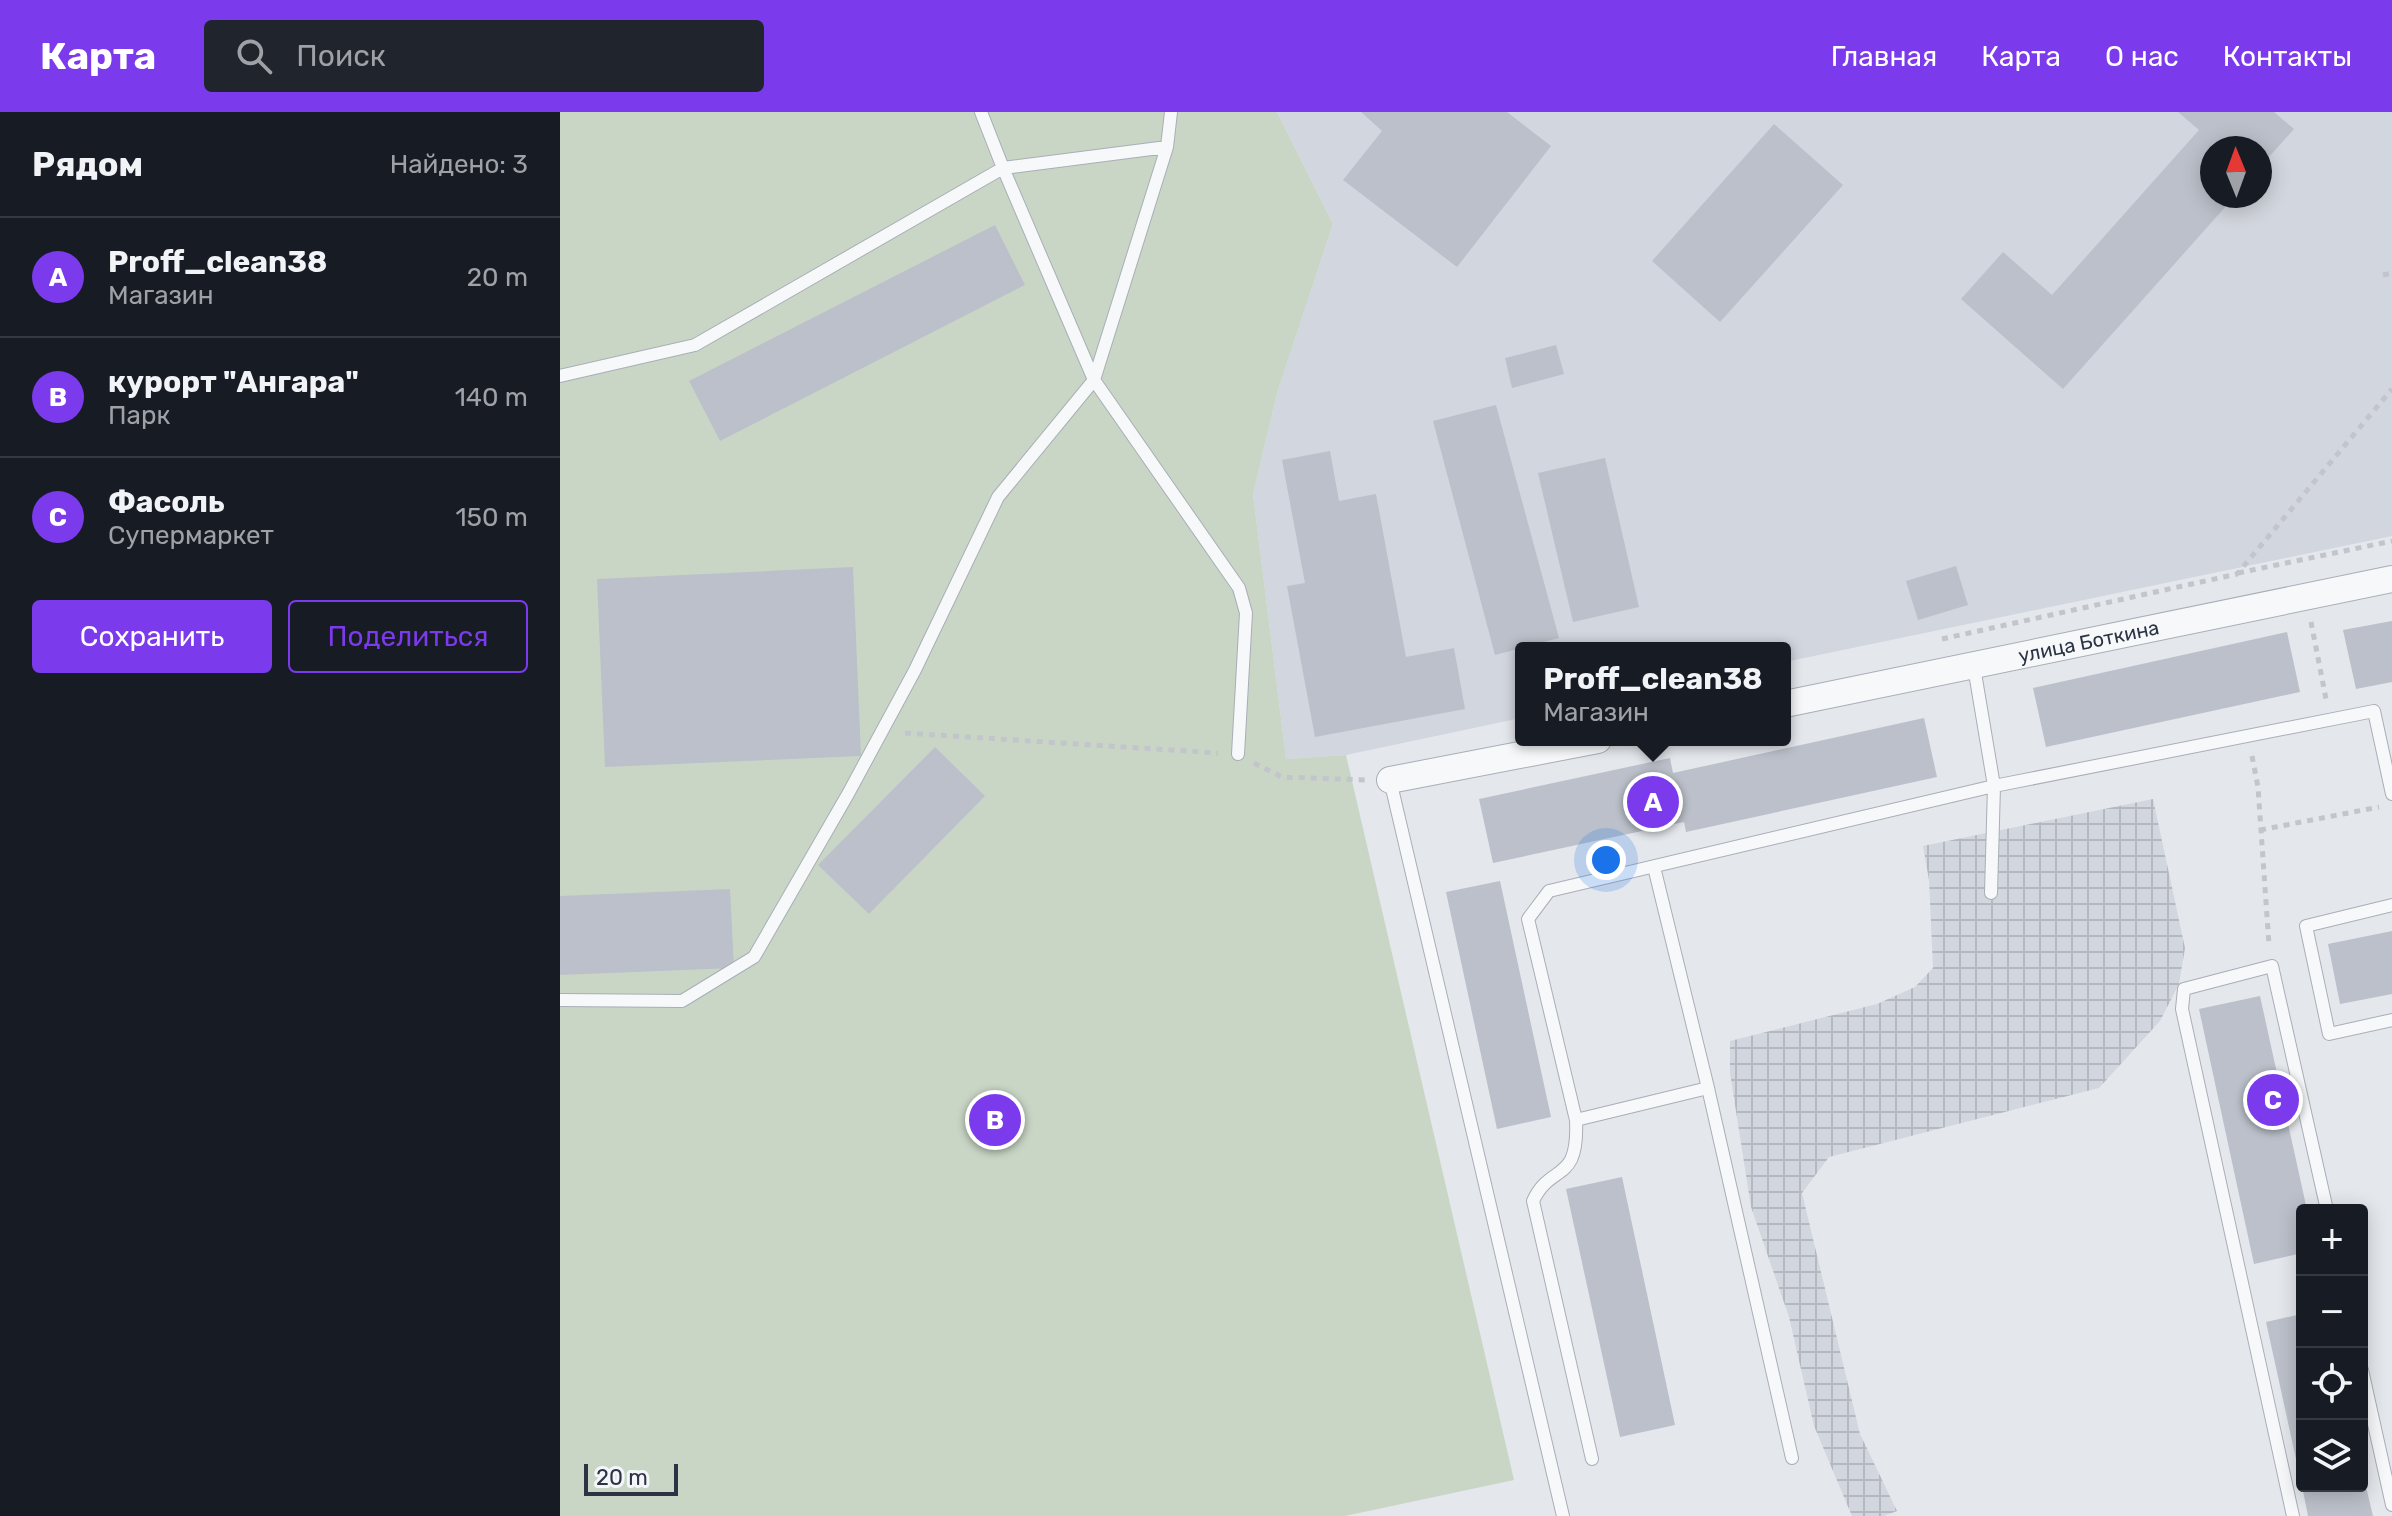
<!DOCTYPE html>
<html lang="ru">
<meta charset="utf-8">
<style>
:root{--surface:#171b24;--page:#20242c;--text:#f1f3f6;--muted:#9ea1a6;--line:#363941;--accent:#7c3aed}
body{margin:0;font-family:Rubik,sans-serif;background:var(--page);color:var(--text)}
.controls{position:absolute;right:24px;bottom:24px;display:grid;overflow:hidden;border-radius:8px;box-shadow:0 4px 20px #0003}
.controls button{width:72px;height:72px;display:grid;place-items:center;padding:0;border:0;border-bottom:2px solid var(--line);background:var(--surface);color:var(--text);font:40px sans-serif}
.compass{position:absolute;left:1640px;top:24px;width:72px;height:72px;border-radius:50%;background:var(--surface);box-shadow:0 4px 20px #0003;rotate:359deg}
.scale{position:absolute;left:24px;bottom:20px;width:94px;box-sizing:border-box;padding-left:8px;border:4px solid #2b3445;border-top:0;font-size:22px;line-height:28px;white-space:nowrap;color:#2b3445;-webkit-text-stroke:6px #f4f6f9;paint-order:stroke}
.you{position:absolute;left:1046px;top:748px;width:28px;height:28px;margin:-20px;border:6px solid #fff;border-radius:50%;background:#1a73e8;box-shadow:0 0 0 12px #1a73e833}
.badge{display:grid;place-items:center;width:52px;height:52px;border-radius:50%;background:var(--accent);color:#fff;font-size:26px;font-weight:700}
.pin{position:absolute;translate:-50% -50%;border:4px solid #fff;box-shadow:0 2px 8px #0006}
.popup{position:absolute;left:955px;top:530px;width:276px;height:104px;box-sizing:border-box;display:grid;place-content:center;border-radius:8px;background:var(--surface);filter:drop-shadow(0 2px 6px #0005);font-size:26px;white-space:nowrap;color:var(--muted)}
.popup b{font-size:30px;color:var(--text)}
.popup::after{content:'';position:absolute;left:50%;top:100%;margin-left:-16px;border:16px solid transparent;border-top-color:var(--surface)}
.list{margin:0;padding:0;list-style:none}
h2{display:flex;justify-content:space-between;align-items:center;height:104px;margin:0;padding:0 32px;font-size:34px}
h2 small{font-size:26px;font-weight:400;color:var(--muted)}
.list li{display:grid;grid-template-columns:52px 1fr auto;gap:24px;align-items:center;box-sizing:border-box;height:120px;padding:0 32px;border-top:2px solid var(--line)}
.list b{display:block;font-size:30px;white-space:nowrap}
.list p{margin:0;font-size:26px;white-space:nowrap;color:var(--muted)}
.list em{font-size:26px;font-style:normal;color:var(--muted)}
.actions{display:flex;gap:16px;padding:24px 32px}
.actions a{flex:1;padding:18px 0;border:2px solid var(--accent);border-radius:8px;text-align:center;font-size:28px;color:var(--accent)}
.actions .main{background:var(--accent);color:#fff}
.icon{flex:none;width:44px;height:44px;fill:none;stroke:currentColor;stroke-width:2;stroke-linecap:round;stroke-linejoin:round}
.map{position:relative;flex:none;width:1832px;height:1404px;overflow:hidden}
header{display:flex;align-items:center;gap:48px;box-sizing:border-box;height:112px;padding:0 40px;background:var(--accent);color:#fff}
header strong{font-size:38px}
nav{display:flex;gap:44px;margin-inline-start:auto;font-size:28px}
.search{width:560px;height:72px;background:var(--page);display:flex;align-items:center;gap:20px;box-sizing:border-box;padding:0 28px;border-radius:8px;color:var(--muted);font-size:30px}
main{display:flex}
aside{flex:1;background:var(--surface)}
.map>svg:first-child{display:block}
</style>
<header>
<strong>Карта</strong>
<div class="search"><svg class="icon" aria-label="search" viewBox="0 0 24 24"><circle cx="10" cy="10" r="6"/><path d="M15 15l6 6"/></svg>Поиск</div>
<nav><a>Главная</a><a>Карта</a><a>О нас</a><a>Контакты</a></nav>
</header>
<main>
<aside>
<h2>Рядом<small>Найдено: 3</small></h2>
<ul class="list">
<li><span class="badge">A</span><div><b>Proff_clean38</b><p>Магазин</p></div><em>20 m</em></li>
<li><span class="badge">B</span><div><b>курорт &quot;Ангара&quot;</b><p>Парк</p></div><em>140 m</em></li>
<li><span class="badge">C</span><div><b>Фасоль</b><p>Супермаркет</p></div><em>150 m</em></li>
</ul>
<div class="actions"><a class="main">Сохранить</a><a>Поделиться</a></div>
</aside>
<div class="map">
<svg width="1832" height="1404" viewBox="0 0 1832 1404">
<defs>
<pattern id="industrial-grid" width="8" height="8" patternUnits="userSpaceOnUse" patternTransform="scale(2)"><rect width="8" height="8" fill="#d2d6de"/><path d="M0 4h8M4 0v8" fill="none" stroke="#b4b8c0"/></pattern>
</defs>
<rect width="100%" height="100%" fill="#e4e7ec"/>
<path fill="#d2d6de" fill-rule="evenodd" d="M717 0H1832V424L1225 550V536H961V606L786 643 726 647 693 382 717 281 773 112ZM1652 36H1700V84H1652Z"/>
<path fill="url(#industrial-grid)" d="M1593 687 1625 836 1619 872 1600 909 1539 976 1269 1045 1242 1081 1300 1322 1337 1399 1324 1404H1292L1254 1314 1229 1205 1191 1095 1170 961V929L1317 892 1355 875 1373 856 1369 768 1363 734Z"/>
<path fill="#c9d6c5" d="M0 0H717L773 112 717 281 693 382 726 647 786 643 954 1368 785 1404H0Z"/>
<path fill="#bbc0ca" d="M801 0H947L991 34 897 155 783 68 822 19Z
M1618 0H1714L1734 17 1700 55V36H1652V84H1675L1503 277 1401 187 1443 140 1492 183 1639 18Z
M1214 12 1283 73 1160 210 1092 149Z
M435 113 465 173 160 329 129 269Z
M996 233 1004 262 952 276 945 246Z
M936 293 999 526 935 543 873 309Z
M770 339 779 389 816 382 846 545 894 536 905 597 755 625 727 474 745 471 722 348Z
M1045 346 1079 495 1013 510 978 361Z
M1396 454 1408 493 1358 508 1346 469Z
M293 455 301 644 45 655 37 467Z
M1832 509V570L1796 577 1783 518Z
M1727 520 1740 580 1486 635 1473 576Z
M1364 606 1377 665 1126 720 1124 710 933 751 919 687 1110 646 1113 661Z
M375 635 425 684 309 802 258 753Z
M940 769 991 1005 937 1017 886 780Z
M170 777 174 856 0 863V784Z
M1832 819V882L1780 892 1768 832Z
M1700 884 1747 1098H1742V1141L1694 1152 1639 897Z
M1062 1065 1115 1313 1060 1325 1006 1077Z
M1742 1202V1370H1741L1706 1210Z
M1803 1362 1813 1404H1748L1742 1374H1802Z"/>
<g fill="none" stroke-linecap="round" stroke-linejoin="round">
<g stroke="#a9aeb7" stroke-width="14">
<path id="service" d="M607 35 443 56 534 268 607 35 611 0
M0 264 135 233 443 56 421 0
M1414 555 1434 674 1814 599 1832 682
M830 668 1003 1404
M1832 793 1746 814 1769 922 1832 908
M0 888 122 889 194 845 288 682 355 558 438 385 534 268 679 476 686 501 678 642
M1148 976 1232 1346
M1016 1008 1148 976 1094 755
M1802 1258 1832 1393
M1032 1347 973 1089C991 1050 1019 1073 1016 1008L968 807 989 779 1434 674 1431 781
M1733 1404 1622 897 1624 877 1712 854 1767 1098"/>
</g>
<g stroke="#a9aeb7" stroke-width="28">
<g id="minor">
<path id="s1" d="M1225 592 1832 467"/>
<path d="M830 668 1038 628"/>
</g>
</g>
<path stroke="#c2c5cb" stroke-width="5" stroke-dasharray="6 6" stroke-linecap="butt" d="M1823 163 1832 161
M1678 461 1832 429
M1751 510 1766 587
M1382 527 1677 462 1832 277
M345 621 658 641
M1692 644 1698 675 1709 833
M694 651 722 665 805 668
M1700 718 1819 695"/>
<use href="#service" stroke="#f7f8fa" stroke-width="12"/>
<use href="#minor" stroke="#f7f8fa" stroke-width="26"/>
</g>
<g text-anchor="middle" stroke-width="6" stroke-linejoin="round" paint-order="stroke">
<g font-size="20" fill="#2b3445" stroke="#f4f6f9">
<text dy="7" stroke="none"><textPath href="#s1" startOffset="310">улица Боткина</textPath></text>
</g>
</g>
</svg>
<div class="controls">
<button>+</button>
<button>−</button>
<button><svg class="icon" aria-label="locate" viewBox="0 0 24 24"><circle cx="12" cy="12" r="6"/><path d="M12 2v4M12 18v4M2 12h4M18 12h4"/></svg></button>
<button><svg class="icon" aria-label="layers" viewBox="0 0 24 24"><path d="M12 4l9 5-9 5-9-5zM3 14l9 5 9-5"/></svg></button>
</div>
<svg class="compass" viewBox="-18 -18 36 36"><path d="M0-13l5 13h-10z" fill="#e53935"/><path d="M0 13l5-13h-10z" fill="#9ea1a6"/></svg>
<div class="scale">20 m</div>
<div class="you"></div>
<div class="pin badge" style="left:1093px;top:690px">A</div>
<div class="popup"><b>Proff_clean38</b>Магазин</div>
<div class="pin badge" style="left:435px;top:1008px">B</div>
<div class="pin badge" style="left:1713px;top:988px">C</div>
</div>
</main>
